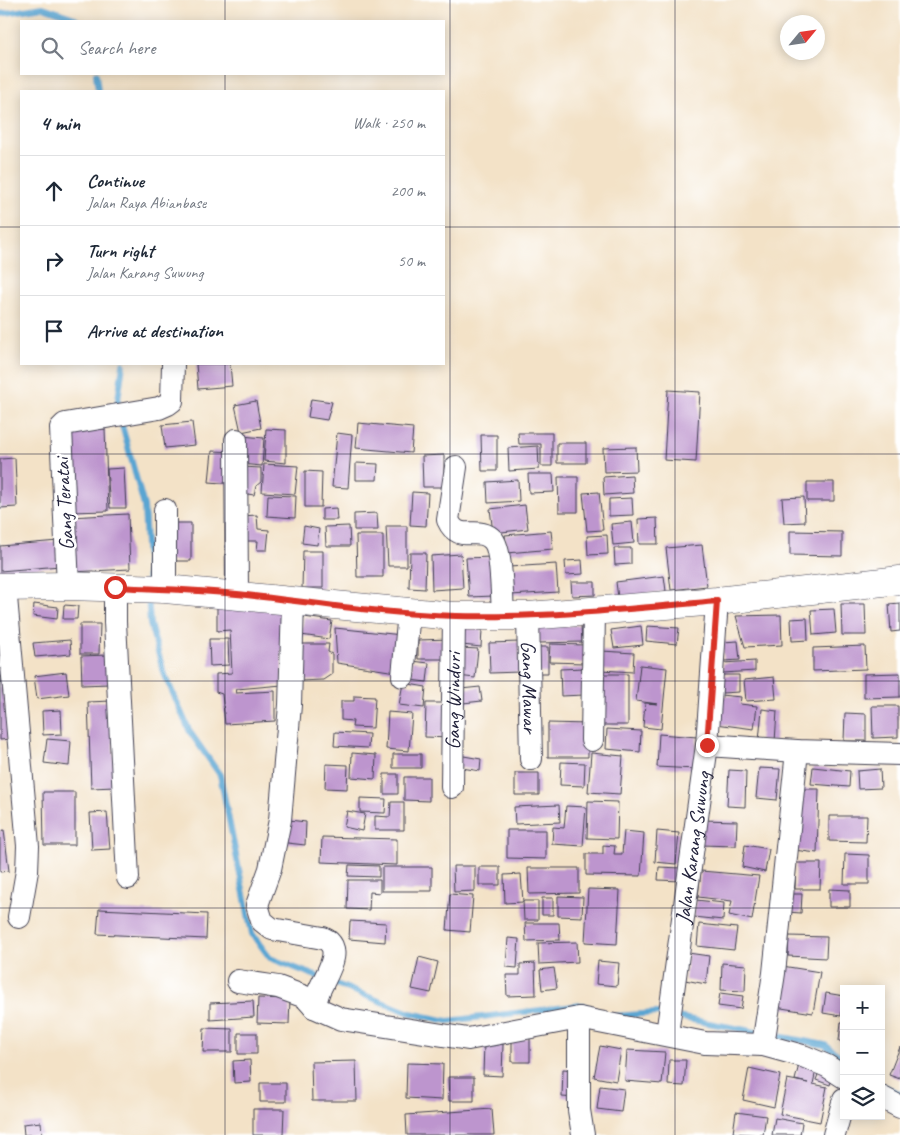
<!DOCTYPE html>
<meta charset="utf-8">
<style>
:root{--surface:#fff;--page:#f6f6f7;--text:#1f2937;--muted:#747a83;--line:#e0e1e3}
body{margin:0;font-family:Caveat,sans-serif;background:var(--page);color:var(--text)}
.controls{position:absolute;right:15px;bottom:15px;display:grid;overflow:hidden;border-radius:0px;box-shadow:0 2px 12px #0003}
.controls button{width:45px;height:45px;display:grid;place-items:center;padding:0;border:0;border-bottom:1px solid var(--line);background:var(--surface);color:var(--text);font:25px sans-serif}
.compass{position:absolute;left:780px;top:15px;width:45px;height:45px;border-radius:50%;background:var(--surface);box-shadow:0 2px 12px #0003;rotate:61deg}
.stop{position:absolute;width:15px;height:15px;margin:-11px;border:4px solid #d93025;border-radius:50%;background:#fff}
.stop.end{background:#d93025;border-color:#fff;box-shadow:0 1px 5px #0008}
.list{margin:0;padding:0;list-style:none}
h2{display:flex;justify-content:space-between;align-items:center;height:65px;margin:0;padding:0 20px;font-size:21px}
h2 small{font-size:16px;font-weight:400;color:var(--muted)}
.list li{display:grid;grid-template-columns:32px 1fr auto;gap:15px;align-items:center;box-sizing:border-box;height:70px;padding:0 20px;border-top:1px solid var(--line)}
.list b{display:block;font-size:19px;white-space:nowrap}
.list p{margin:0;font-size:16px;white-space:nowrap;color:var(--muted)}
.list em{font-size:16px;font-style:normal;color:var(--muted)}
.icon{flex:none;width:28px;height:28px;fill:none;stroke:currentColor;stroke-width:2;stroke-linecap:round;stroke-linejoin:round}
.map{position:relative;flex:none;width:900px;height:1135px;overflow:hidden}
.search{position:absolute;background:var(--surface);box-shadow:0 2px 12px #0003;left:20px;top:20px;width:425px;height:55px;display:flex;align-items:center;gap:12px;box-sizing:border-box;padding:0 18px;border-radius:0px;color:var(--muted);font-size:19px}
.panel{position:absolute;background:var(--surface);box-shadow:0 2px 12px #0003;left:20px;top:90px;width:425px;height:275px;border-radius:0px}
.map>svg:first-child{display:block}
</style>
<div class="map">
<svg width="900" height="1135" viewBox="0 0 900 1135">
<rect width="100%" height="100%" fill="#fff"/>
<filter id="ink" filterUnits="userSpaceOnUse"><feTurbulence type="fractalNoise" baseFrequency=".02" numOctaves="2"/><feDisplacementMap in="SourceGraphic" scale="10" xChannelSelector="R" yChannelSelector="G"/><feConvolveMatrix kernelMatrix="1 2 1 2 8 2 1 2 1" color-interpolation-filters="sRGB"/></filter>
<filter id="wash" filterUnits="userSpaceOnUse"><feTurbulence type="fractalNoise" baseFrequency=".0096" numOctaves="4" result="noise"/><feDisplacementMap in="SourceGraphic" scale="20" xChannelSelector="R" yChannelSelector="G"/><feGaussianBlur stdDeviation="1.12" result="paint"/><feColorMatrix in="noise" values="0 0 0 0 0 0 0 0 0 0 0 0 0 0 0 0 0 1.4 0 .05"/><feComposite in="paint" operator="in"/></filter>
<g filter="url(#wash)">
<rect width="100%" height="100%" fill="#f3e2c7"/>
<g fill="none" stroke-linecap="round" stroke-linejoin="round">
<path stroke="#5aa5d2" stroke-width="6" d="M0 14 43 7 72 17 78 21
M96 74 98 91
M123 364 117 407 144 506 148 583
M148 595 150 624 164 673 190 732 220 775 252 934 270 958 410 1013 448 1021 583 1005 596 1013
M615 1016 656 1013 825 1045 844 1059
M881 1085 900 1094"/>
</g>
<g id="blocks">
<path fill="#bd95ce" d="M196 364H230L232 386 198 389Z
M668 390 700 392 696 462 664 460Z
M311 399 332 402 327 420 308 417Z
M256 401 261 428 241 432 235 405Z
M192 422 195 445 165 448 162 425Z
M358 423 413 428 411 453 356 448Z
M105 429 108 511 70 512 67 431Z
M266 429 286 430V463L264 461Z
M337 433 352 435 348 488 332 487Z
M518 433H552V466H541V444H519Z
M481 435H497V471H482Z
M242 436 264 438 262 466 240 464Z
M557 443H586V463H557Z
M538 446 539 469 509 471 508 448Z
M636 447 637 471 604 472 603 448Z
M212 451 235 452 234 484 209 482Z
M444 455V487H423L422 456Z
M15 458 17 507 0 508V459Z
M356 463 378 464 377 480H356Z
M264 464 298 466 295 494 262 492Z
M242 467 261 468V482L256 486 254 495 241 493Z
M124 468 126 508H110L107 469Z
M305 471 322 472 321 507H305Z
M528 474H553L554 492 529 493Z
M632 475 633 493 604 495 603 477Z
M558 477H578V512H559Z
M518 480 519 501 488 503 487 482Z
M807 482H834V501H807Z
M412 492 428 493 426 526 410 525Z
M599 492 603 530 587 531 583 493Z
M268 495 296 496 295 518 267 516Z
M804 497 805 522 784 523 782 498Z
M632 498 633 515 609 516V499Z
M525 505 528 529 493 533 490 509Z
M336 508 337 520H322V509Z
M377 513 378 530H354V514Z
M128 514 130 569 72 572 69 517Z
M257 515 258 529 269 530 267 550H257L258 541H241L242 516Z
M657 518 658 544H639L638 519Z
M632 522 634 543 613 545 611 524Z
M168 523H191V561H168Z
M304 526 319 529 317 545 302 543Z
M349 526 350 546H326L325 527Z
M386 526H407V566H388Z
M551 531 553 549 507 553 505 535Z
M790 531 842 532V556L790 555Z
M356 535H383V577H357Z
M607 535 608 554 588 555 587 536Z
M58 541 60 566 0 571V546Z
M702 545 707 586 671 590 666 548Z
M614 548H631V564L615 565Z
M303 551H323V588H302Z
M410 553H426L425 589 409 588Z
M461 554 463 588 432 590 431 556Z
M491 557 494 596 469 597 466 558Z
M582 560 583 574 566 575 565 561Z
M556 564 558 592 511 595 509 567Z
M664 576 666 591 618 598 616 582Z
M571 582H595V595L572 596Z
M900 603V631L891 632 889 604Z
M34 604 58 607 57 619 33 616Z
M841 604H865L866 635H842Z
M64 605 78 606 77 619H63Z
M217 607 282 610V685L237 689 236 693 275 691V721L225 724 222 694 216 692V674L232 673 230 630 217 631Z
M834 609 836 633 813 635 811 610Z
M781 615 782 645 745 647 736 616Z
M304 617 332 621 329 639 301 635Z
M807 618 808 640 792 641 791 619Z
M80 624H100L99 654H80Z
M581 625 582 642 539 643 538 627Z
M641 626 643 645 614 648 611 630Z
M647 626 679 628 677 644 646 641Z
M335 628 402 635 396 672 337 663Z
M464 628 482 630 481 647 462 645Z
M209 639H228L229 665 210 666Z
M451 639 452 659H418V640Z
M70 640 71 654 35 657 33 643Z
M738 641 740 660 724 661 722 642Z
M519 642 520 672 490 673 489 643Z
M299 644H329L328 652 332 654V674L323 680 299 681Z
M550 644 585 645 584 663 549 662Z
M865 646 866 669 813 671V648Z
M531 647H548V673H531Z
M461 648 478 649 475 678 458 676Z
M602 651 634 653 633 672 601 670Z
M108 655 109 684 82 685 81 656Z
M412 661 429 663 427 682 411 680Z
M755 661V671L723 673V663Z
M640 665 667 668 661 729 643 727 645 703 658 704 636 701Z
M584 668V695L561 696 560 669Z
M0 671 10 739 0 740Z
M66 672 69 695 37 699 34 676Z
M900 673V697L864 698V674Z
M600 674H628V725H600Z
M722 675H739V692L722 693Z
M774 677 776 699 746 701 744 680Z
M403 683 426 687 424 708 399 705Z
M480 687 482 701 463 703 461 689Z
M720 695 741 697 740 704 757 706 754 729 716 724Z
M354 696 375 697 373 728 352 727 353 721 341 720V701H354Z
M111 701 115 787 91 788 88 702Z
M426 703H451V738L425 737Z
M872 706H898V737L873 738Z
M762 709 777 711 775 742 759 741Z
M61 710 62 734 43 735 42 711Z
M388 712 412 714 409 751 386 749Z
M845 713 866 714V741H844Z
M548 723 588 724V757H548Z
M607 729 641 731 640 752 606 749Z
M335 732 369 734 368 748 334 746Z
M659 734 697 737 695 769 657 767Z
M47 739 71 741 69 766 44 763Z
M352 753 376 755 375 779 351 777Z
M591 753 623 756 620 794 588 792Z
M393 754H421V768H393Z
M458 755 481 759 480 771 456 767Z
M561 762 585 763 584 786 560 785Z
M326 764 348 765 347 789 325 788Z
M813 767 850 771 849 787 811 784Z
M759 768 780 769 777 800 756 798Z
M880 769 881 788 858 789 857 771Z
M729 770 746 771 745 807 727 806Z
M515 773H539V795H515Z
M384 774H398V794H384Z
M404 777H429V801L404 800Z
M800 789H819L817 853 794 850Z
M43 792H75V845H44Z
M360 798 386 799 385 813 360 812Z
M588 801 618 802 617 839 587 838Z
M391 802H404V830H375V816L390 817Z
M559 805 560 822 515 824 514 807Z
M566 806 586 807 583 846 552 844 553 827 564 828Z
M347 811 365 814 362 831 344 827Z
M107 812 110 849 92 850 90 813Z
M829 816H867L866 842 829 841Z
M281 819 306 822 305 845 279 842Z
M702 820 737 821 736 846 701 845Z
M4 830 9 871 0 872V831Z
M507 830H546V859L507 858Z
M624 831 644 833 641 876 586 875V854H603V845L615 846 614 854H622Z
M657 831 679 833 676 864 655 862Z
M322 837 397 839V865L321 862Z
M745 845 769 849 765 872 742 867Z
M845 854 869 855V884H844Z
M796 863H821L820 889H795Z
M349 865 379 866V877L348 876Z
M453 866H475V891L454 892Z
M382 867H432V891H382Z
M479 867H500V885H479Z
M659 867 681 868V881L658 880Z
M528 868H579V893L529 894Z
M701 871 759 876 752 920 729 915 732 901 698 897Z
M521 874 523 902 505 903 504 875Z
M348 880H380V893L370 892 369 910 347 909Z
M588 889 620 890 617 944 585 942Z
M829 889 850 890V907H829Z
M450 894 473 896 470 932 447 930Z
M786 894H802L801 913 787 912Z
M558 896 583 897 582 917 558 916Z
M542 898H553V915H542Z
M696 900 724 903 723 920 694 917Z
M523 901H538V920H524Z
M99 909 207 914 206 939 97 934Z
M350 921 386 923 385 942 349 939Z
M525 923H559L560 940 526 941Z
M699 924 737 928 734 950 697 946Z
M789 936 827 937 826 958 788 956Z
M508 938 519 939 517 968 506 967Z
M577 942 578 962 539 964 538 943Z
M688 953 709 956 706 984 685 980Z
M419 957 438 962 431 993 412 989Z
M598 961 619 963 617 986 596 984Z
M535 963 536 995 507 996 506 975H520V964Z
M722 963 746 965 745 991 721 990Z
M782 966 820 972 813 1013 775 1007Z
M554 968 557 988 542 990 540 970Z
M720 993 743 996 741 1009 718 1006Z
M826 993 844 996 841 1016 823 1013Z
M258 998 290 999 289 1024 257 1023Z
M253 1001 254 1017 210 1020V1003Z
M841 1022H844V1041H839Z
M204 1028 232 1029V1052H203Z
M238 1033H257V1054H238Z
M512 1038H530V1062H512Z
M484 1043 503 1044 502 1076 483 1075Z
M600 1046 621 1050 616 1081 594 1077Z
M900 1047V1079L889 1075Z
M627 1050 665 1052 662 1084 625 1081Z
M250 1060 251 1082 234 1083 233 1061Z
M669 1060H686L684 1086 668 1085Z
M356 1061 357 1101H312L311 1062Z
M800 1061 817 1065 813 1084 827 1087 820 1122 780 1114 787 1079 808 1083 795 1080Z
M407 1063 443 1064 442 1100 406 1098Z
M749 1068 780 1075 774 1107 743 1100Z
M563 1069 578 1070 577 1098 562 1097Z
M820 1069 833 1074 830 1085 816 1080Z
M448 1077H474V1101H449Z
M260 1083H286V1102H260Z
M600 1086 624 1089 621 1112 597 1109Z
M253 1109H284L283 1135H253Z
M492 1109 494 1135H407L406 1115Z
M736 1112 766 1116 763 1135 733 1133Z
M775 1118 802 1123 800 1135H772Z
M41 1122 42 1135H24L23 1124Z"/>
</g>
</g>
<g filter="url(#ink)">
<use href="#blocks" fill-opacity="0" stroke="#413f50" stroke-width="1"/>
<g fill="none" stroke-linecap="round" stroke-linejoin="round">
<g stroke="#413f50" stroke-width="24">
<g id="minor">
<path d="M236 440 237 594"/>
<path d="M456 467 448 520C459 545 478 524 493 540 502 550 502 601 503 616"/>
<path d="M5 586 28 846 27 871 19 917"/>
<path d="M68 586 61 428 65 424 159 408 168 404 172 401 173 364"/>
<path d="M115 587V622L128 878"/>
<path d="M165 589V510"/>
<path d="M293 602 290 705 280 820 270 869 257 905 262 921 272 929 323 938C346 948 325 976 319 991 317 996 316 1001 314 1007"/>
<path id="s1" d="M528 616 531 759"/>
<path d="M403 676 409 612"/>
<path d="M592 740 594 612"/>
<path d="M707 745 797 751 900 754"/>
<path id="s2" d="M452 787 454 616"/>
<path d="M238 981 278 987 305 997 314 1007 341 1019 468 1039 579 1018 705 1043 763 1045 803 1056 827 1066 844 1077"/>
<path d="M579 1018V1110L583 1135"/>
<path id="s3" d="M667 1034 707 745 717 601"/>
<path d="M763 1045 774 973 797 751"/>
<path d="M881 1097 900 1107"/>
<path d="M834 1135 844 1099"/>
</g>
</g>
<g stroke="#413f50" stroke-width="29">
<path id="major" d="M0 587 68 586 165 589 409 612 454 616H528L717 601 900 580"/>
</g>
<use href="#minor" stroke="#fff" stroke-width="22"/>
<use href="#major" stroke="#fff" stroke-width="28"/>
</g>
</g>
<g fill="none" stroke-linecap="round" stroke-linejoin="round" filter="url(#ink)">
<path stroke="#d93025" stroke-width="6" d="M115 587C156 589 196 590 237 594 309 602 382 614 456 616 543 618 630 609 717 601L707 745"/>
</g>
<path fill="none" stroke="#22223b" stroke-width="1" stroke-opacity="0.55" d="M225 0V21M450 0V1135M675 0V1135M225 74V91M0 227H21M444 227H900M225 364V1135M0 454H900M0 681H900M0 908H900"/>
<g text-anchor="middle" stroke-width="5" stroke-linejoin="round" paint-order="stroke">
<g font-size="21" fill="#22223b" stroke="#fff">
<text transform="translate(64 504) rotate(-93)" y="7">Gang Teratai</text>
<text dy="7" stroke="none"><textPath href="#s1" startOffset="71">Gang Mawar</textPath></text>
<text dy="7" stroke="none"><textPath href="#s2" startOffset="86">Gang Winduri</textPath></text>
<text dy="7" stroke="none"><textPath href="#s3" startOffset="188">Jalan Karang Suwung</textPath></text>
</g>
</g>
</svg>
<div class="controls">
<button>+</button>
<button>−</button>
<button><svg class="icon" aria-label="layers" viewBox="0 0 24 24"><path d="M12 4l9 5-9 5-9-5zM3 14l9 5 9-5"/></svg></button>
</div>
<svg class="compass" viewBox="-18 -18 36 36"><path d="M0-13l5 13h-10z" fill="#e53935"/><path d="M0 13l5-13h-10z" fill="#747a83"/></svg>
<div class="stop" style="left:115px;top:587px"></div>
<div class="stop end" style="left:707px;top:745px"></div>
<div class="search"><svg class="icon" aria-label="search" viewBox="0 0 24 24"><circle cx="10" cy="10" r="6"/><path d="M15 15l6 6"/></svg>Search here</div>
<section class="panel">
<h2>4 min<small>Walk · 250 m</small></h2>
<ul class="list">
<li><svg class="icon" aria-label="ahead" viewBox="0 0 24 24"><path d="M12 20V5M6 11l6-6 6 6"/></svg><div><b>Continue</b><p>Jalan Raya Abianbase</p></div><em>200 m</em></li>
<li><svg class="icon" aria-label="right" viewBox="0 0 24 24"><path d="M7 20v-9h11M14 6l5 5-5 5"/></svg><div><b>Turn right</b><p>Jalan Karang Suwung</p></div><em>50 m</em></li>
<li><svg class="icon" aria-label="arrive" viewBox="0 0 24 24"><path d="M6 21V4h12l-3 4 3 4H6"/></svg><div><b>Arrive at destination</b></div></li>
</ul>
</section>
</div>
